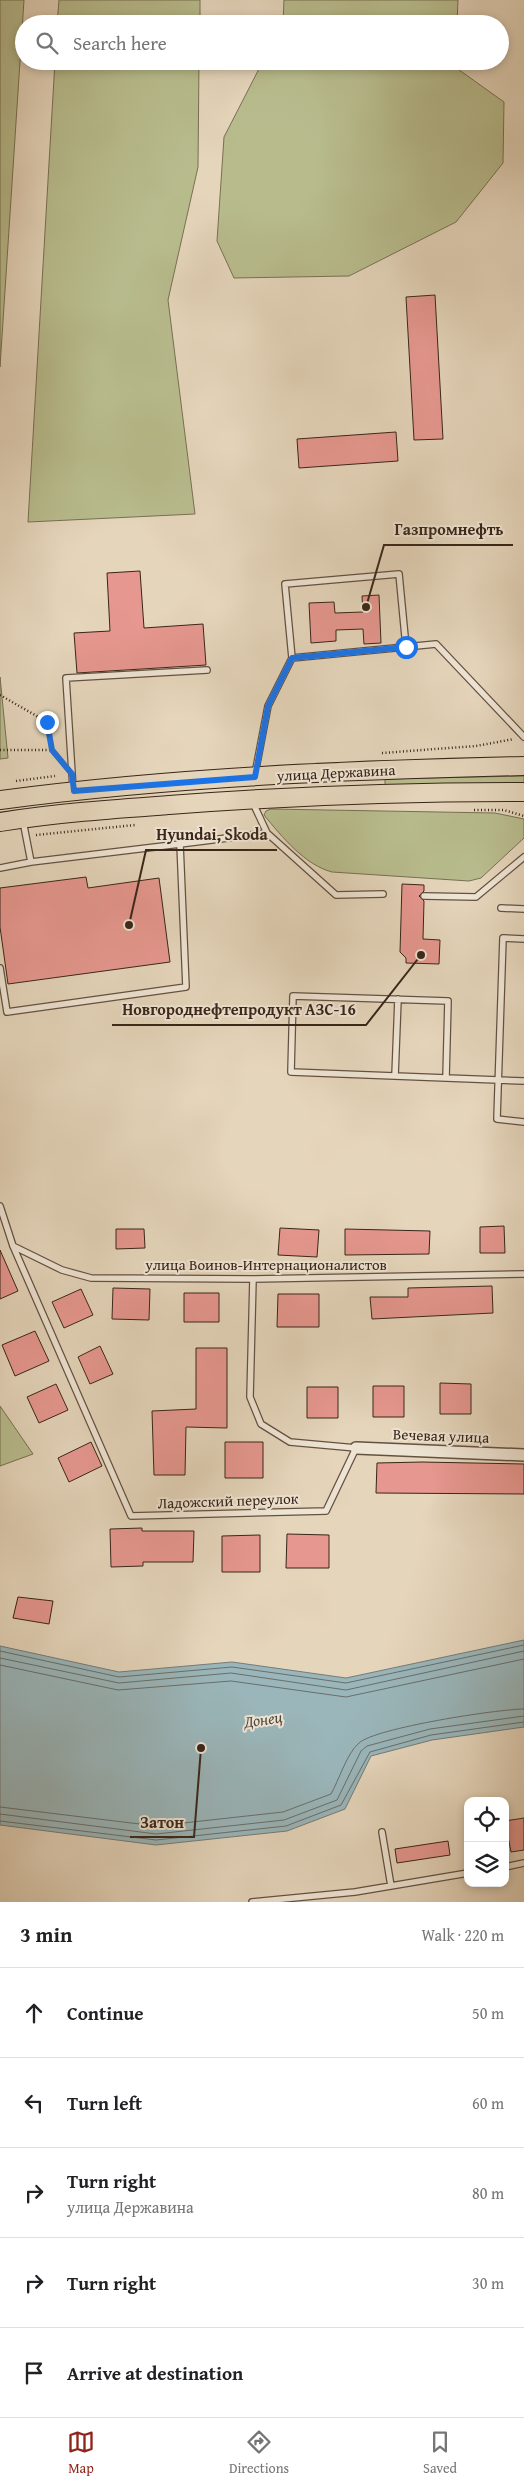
<!DOCTYPE html>
<meta charset="utf-8">
<style>
:root{--surface:#fff;--page:#f2f2f2;--text:#202124;--muted:#757577;--line:#e0e0e0;--accent:#8f2418}
body{margin:0;font-family:"Gentium Book Plus",serif;background:var(--page);color:var(--text)}
.controls{position:absolute;right:15px;bottom:15px;display:grid;overflow:hidden;border-radius:10px;box-shadow:0 2px 8px #0003}
.controls button{width:45px;height:45px;display:grid;place-items:center;padding:0;border:0;border-bottom:1px solid var(--line);background:var(--surface);color:var(--text);font:25px sans-serif}
.stop{position:absolute;width:15px;height:15px;margin:-11px;border:4px solid #1a73e8;border-radius:50%;background:#fff}
.stop.end{background:#1a73e8;border-color:#fff;box-shadow:0 1px 5px #0008}
.list{margin:0;padding:0;list-style:none}
h2{display:flex;justify-content:space-between;align-items:center;height:65px;margin:0;padding:0 20px;font-size:21px}
h2 small{font-size:16px;font-weight:400;color:var(--muted)}
.list li{display:grid;grid-template-columns:32px 1fr auto;gap:15px;align-items:center;box-sizing:border-box;height:90px;padding:0 20px;border-top:1px solid var(--line)}
.list b{display:block;font-size:19px;white-space:nowrap}
.list p{margin:0;font-size:16px;white-space:nowrap;color:var(--muted)}
.list em{font-size:16px;font-style:normal;color:var(--muted)}
.icon{flex:none;width:28px;height:28px;fill:none;stroke:currentColor;stroke-width:2;stroke-linecap:round;stroke-linejoin:round}
.map{position:relative;flex:none;width:524px;height:1902px;overflow:hidden}
.search{position:absolute;background:var(--surface);box-shadow:0 2px 8px #0003;left:15px;right:15px;top:15px;height:55px;display:flex;align-items:center;gap:12px;box-sizing:border-box;padding:0 18px;border-radius:28px;color:var(--muted);font-size:19px}
.sheet{height:515px;background:var(--surface)}
nav{display:flex;justify-content:space-around;align-items:center;box-sizing:border-box;height:70px;border-top:1px solid var(--line);background:var(--surface);font-size:14px;color:var(--muted)}
nav a{display:grid;justify-items:center;gap:2px}
nav .on{color:var(--accent)}
.map>svg:first-child{display:block}
</style>
<div class="map">
<svg width="524" height="1902" viewBox="0 0 524 1902">
<rect width="100%" height="100%" fill="#e5d5bb"/>
<filter id="stains"><feTurbulence type="fractalNoise" baseFrequency=".004" numOctaves="4"/><feColorMatrix values="0 0 0 0 .2 0 0 0 0 .09 0 0 0 0 .02 0 0 0 .5 -.17"/></filter>
<radialGradient id="worn" r=".72"><stop offset=".6" stop-color="#630" stop-opacity="0"/><stop offset="1" stop-color="#630" stop-opacity=".3"/></radialGradient>
<path fill="#b8bc8d" stroke="#787053" d="M0 0H24L0 367Z
M59 0H200V24H57Z
M284 0H458L457 24H283Z
M55 61H199L198 167 168 300 195 514 28 522Z
M263 61H455V67L504 102 503 163 456 222 349 276 234 278 217 241 224 137Z
M0 677 8 758 0 759Z
M524 776V784L385 786V779Z
M271 809 495 813 524 819V838L481 878 469 881 332 872C305 865 282 837 264 815L266 811Z
M0 1406 33 1454 0 1466Z"/>
<path fill="#9ab6ba" stroke="#737c7a" d="M524 1640V1727L432 1740 371 1756 345 1809 287 1831 156 1845 0 1825V1646L119 1672 232 1662 346 1678Z"/>
<g fill="none" stroke-linecap="round" stroke-linejoin="round">
<path stroke="#6a6e6a" stroke-width="1" d="M0 1651 119 1677 232 1667 346 1683 524 1645
M0 1658 119 1683 231 1673 346 1690 524 1651
M0 1665 118 1690 231 1681 346 1697 524 1659
M0 1807 156 1826 283 1812 331 1794C339 1780 347 1753 359 1743 375 1728 498 1709 524 1709
M0 1814 156 1834 284 1820 337 1800 361 1751 367 1746 430 1729 524 1716
M0 1821 156 1840 286 1826 341 1805 370 1752 431 1735 524 1722"/>
</g>
<path fill="#e6978f" stroke="#392519" d="M435 295 443 439 414 440 406 297Z
M396 432 398 461 299 468 297 439Z
M140 571 144 628 203 624 206 665 77 673 74 633 110 631 107 573Z
M379 595 381 643 364 644 363 629 336 630V641L311 643 309 603 334 602 335 613 363 612 362 596Z
M86 877 88 888 159 878 170 962 8 984 0 927V888Z
M402 884 424 885V891L419 896 424 901 423 939 440 940 439 964 406 963V958L400 952Z
M504 1226 505 1253H480V1227Z
M280 1228 319 1230 317 1257 278 1255Z
M116 1229H144L145 1248 116 1249Z
M345 1229 430 1231 429 1254 345 1255Z
M0 1250 18 1291 0 1299Z
M492 1286 493 1313 372 1319 370 1297H408V1288Z
M113 1288 150 1289 149 1320 112 1319Z
M81 1289 93 1315 64 1328 52 1302Z
M184 1293H219V1322H184Z
M278 1294H319V1327H277Z
M35 1331 49 1361 15 1376 2 1345Z
M100 1346 113 1374 90 1384 78 1357Z
M196 1348H227V1428L186 1427 185 1475H154L152 1411 196 1409Z
M440 1383 471 1384V1414H440Z
M56 1384 68 1410 39 1423 27 1397Z
M373 1386H404V1417H373Z
M307 1387H338V1418H307Z
M91 1442 102 1466 69 1482 58 1458Z
M225 1442H263V1478H225Z
M422 1462 524 1464V1494L376 1493 377 1463Z
M142 1528V1531H194L193 1562H143V1566L111 1567 110 1529Z
M287 1534 329 1535V1568H286Z
M260 1535V1572H222V1536Z
M18 1597 53 1601 49 1624 13 1618Z
M524 1818V1850L511 1852 505 1821Z
M448 1841 450 1855 397 1863 395 1849Z"/>
<g fill="none" stroke-linecap="round" stroke-linejoin="round">
<g stroke="#645142" stroke-width="8">
<path id="service" d="M292 658 285 584 399 574 406 647
M255 774 268 706 292 658 436 644 524 737
M73 789 66 678 207 670
M253 803 267 833 336 895 383 894
M23 821 31 862
M180 844 267 833
M0 868 31 862 180 844 186 987 7 1012 0 968
M424 896 476 897 524 857
M501 908 524 909
M524 939 503 938 497 1119 524 1122
M395 1076 398 999
M446 1078 448 1001 293 996 291 1072 498 1080 524 1081
M0 1206 13 1246 131 1516 326 1511 356 1448 290 1442 261 1424 250 1397 253 1279
M13 1246 62 1270 91 1278 253 1279 524 1274
M382 1832 391 1886
M505 1867 524 1863
M252 1902 355 1892 468 1873"/>
</g>
<g stroke="#645142" stroke-width="14">
<path id="minor" d="M356 1448 524 1455"/>
</g>
<g stroke="#392519" stroke-width="20">
<path id="primary" d="M0 800C173 777 349 770 524 766
M0 822C56 813 113 809 169 805 287 796 405 792 524 792"/>
</g>
<path stroke="#392519" stroke-width="2.5" stroke-dasharray="1 2.5" stroke-linecap="butt" d="M0 695 47 722 52 750 61 760
M0 750H52
M382 753 476 746 514 739
M16 781 55 776
M474 810H504L524 816
M36 835 135 825"/>
<use href="#service" stroke="#eee4d3" stroke-width="5.5"/>
<use href="#minor" stroke="#eee4d3" stroke-width="11"/>
<use href="#primary" stroke="#e5d5bb" stroke-width="18"/>
</g>
<g fill="none" stroke-linecap="round" stroke-linejoin="round">
<path stroke="#1a73e8" stroke-width="6" d="M47 722 52 750 72 774 74 791 255 777 268 706 292 658 406 647"/>
</g>
<g text-anchor="middle" stroke-width="4" stroke-linejoin="round" paint-order="stroke">
<g font-size="15" fill="#392519" stroke="#eee4d3">
<text transform="translate(336 773) rotate(-3)" y="5">улица Державина</text>
<text x="266" y="1270">улица Воинов-Интернационалистов</text>
<text transform="translate(441 1436) rotate(2)" y="5">Вечевая улица</text>
<text transform="translate(228 1501) rotate(-2)" y="5">Ладожский переулок</text>
</g>
<g font-size="16" font-style="italic" fill="#514941" stroke="#eee4d3">
<text transform="translate(263 1719) rotate(-8)" y="6">Донец</text>
</g>
</g>
<path fill="none" stroke="#392519" stroke-width="2" d="M366 607L384 545H513M129 925L146 850H277M421 955L366 1025H112M201 1748L194 1837H130"/>
<g fill="#392519" stroke="#eee4d3" stroke-width="2">
<circle cx="366" cy="607" r="5"/>
<circle cx="129" cy="925" r="5"/>
<circle cx="421" cy="955" r="5"/>
<circle cx="201" cy="1748" r="5"/>
</g>
<g font-size="16" text-anchor="middle" font-weight="bold" fill="#392519" stroke="#eee4d3" stroke-width="4" stroke-linejoin="round" paint-order="stroke">
<text x="449" y="535">Газпромнефть</text>
<text x="212" y="840">Hyundai, Skoda</text>
<text x="239" y="1015">Новгороднефтепродукт АЗС-16</text>
<text x="162" y="1828">Затон</text>
</g>
<rect width="100%" height="100%" filter="url(#stains)"/>
<rect width="100%" height="100%" fill="url(#worn)"/>
</svg>
<div class="controls">
<button><svg class="icon" aria-label="locate" viewBox="0 0 24 24"><circle cx="12" cy="12" r="6"/><path d="M12 2v4M12 18v4M2 12h4M18 12h4"/></svg></button>
<button><svg class="icon" aria-label="layers" viewBox="0 0 24 24"><path d="M12 4l9 5-9 5-9-5zM3 14l9 5 9-5"/></svg></button>
</div>
<div class="stop" style="left:406px;top:647px"></div>
<div class="stop end" style="left:47px;top:722px"></div>
<div class="search"><svg class="icon" aria-label="search" viewBox="0 0 24 24"><circle cx="10" cy="10" r="6"/><path d="M15 15l6 6"/></svg>Search here</div>
</div>
<section class="sheet">
<h2>3 min<small>Walk · 220 m</small></h2>
<ul class="list">
<li><svg class="icon" aria-label="ahead" viewBox="0 0 24 24"><path d="M12 20V5M6 11l6-6 6 6"/></svg><div><b>Continue</b></div><em>50 m</em></li>
<li><svg class="icon" aria-label="left" viewBox="0 0 24 24"><path d="M17 20v-9H6M10 6l-5 5 5 5"/></svg><div><b>Turn left</b></div><em>60 m</em></li>
<li><svg class="icon" aria-label="right" viewBox="0 0 24 24"><path d="M7 20v-9h11M14 6l5 5-5 5"/></svg><div><b>Turn right</b><p>улица Державина</p></div><em>80 m</em></li>
<li><svg class="icon" aria-label="right" viewBox="0 0 24 24"><path d="M7 20v-9h11M14 6l5 5-5 5"/></svg><div><b>Turn right</b></div><em>30 m</em></li>
<li><svg class="icon" aria-label="arrive" viewBox="0 0 24 24"><path d="M6 21V4h12l-3 4 3 4H6"/></svg><div><b>Arrive at destination</b></div></li>
</ul>
</section>
<nav>
<a class="on"><svg class="icon" aria-label="map" viewBox="0 0 24 24"><path d="M3 6l6-2 6 2 6-2v14l-6 2-6-2-6 2zM9 4v14M15 6v14"/></svg>Map</a>
<a><svg class="icon" aria-label="directions" viewBox="0 0 24 24"><path d="M12 3l9 9-9 9-9-9zM9 14v-3h6M13 9l2 2-2 2"/></svg>Directions</a>
<a><svg class="icon" aria-label="saved" viewBox="0 0 24 24"><path d="M7 4h10v16l-5-4-5 4z"/></svg>Saved</a>
</nav>
